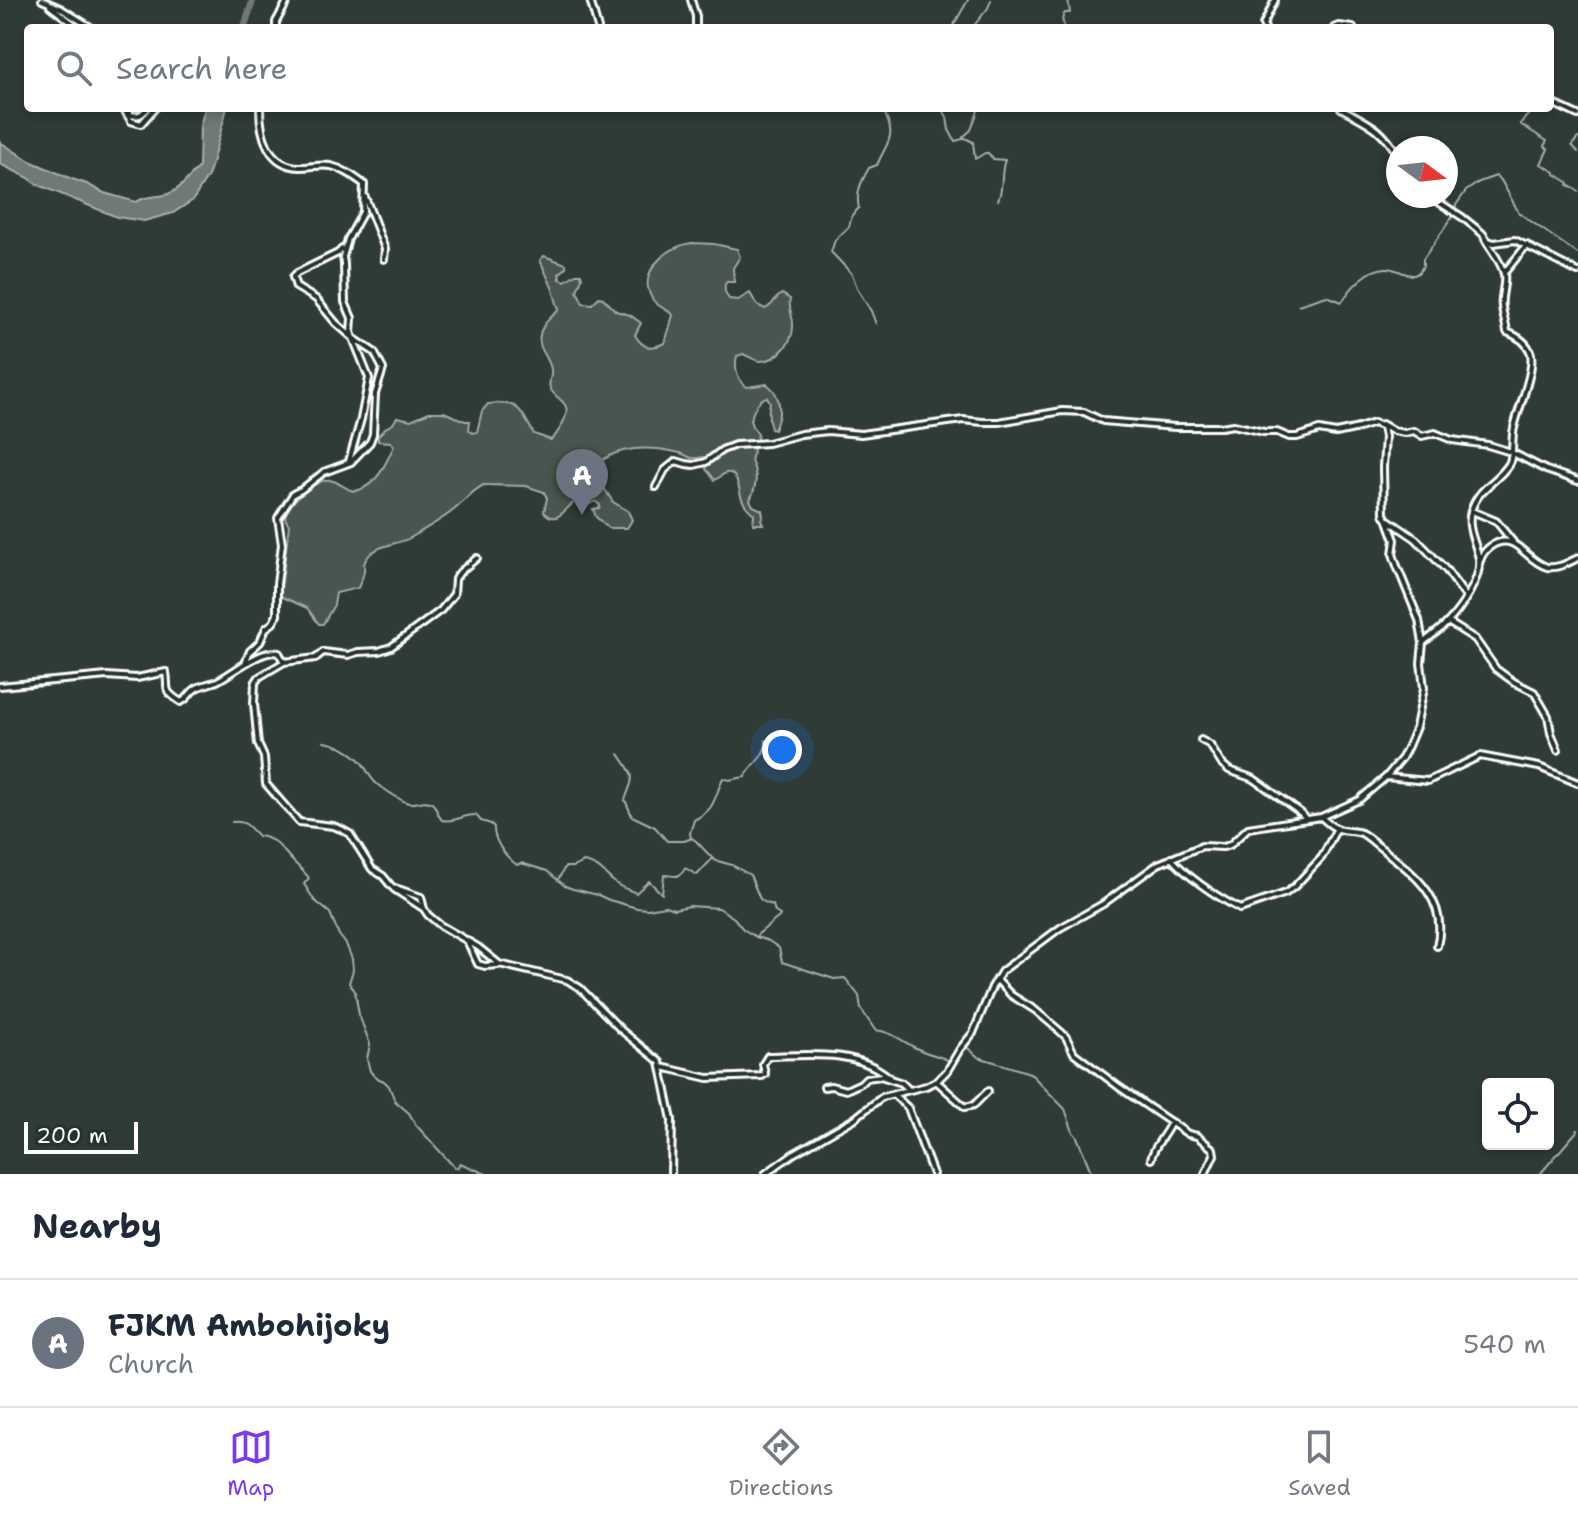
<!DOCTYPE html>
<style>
:root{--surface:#fff;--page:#f2f2f3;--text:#1f2937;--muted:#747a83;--line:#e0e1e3;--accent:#7c3aed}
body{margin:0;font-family:"Shantell Sans",sans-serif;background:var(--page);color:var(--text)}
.controls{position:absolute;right:24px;bottom:24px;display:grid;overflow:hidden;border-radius:8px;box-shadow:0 4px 12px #0003}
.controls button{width:72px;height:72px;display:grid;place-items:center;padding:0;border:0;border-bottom:2px solid var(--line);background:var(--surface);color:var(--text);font:40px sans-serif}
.compass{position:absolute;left:1386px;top:136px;width:72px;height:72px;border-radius:50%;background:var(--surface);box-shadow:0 4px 12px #0003;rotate:105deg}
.scale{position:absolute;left:24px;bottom:20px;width:114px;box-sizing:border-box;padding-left:8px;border:4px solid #fff;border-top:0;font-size:22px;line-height:28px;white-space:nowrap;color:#fff;-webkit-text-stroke:6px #26332d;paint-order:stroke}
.you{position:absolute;left:782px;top:750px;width:28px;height:28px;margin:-20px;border:6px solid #fff;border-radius:50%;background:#1a73e8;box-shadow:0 0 0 12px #1a73e833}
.badge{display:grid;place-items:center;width:52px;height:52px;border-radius:50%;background:var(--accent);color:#fff;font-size:26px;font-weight:700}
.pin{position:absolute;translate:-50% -66px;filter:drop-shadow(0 2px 4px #0008)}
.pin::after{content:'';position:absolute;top:42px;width:28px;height:24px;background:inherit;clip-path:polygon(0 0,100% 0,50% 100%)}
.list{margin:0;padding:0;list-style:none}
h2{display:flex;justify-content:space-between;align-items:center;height:104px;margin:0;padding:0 32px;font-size:34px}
h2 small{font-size:26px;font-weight:400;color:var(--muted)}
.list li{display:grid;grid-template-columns:52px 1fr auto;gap:24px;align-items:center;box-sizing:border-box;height:128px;padding:0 32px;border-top:2px solid var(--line)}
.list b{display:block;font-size:30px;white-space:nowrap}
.list p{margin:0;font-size:26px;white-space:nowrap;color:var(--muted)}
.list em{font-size:26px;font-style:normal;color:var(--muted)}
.icon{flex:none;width:44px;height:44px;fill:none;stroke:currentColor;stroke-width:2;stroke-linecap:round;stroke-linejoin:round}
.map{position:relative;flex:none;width:1578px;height:1174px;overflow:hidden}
.search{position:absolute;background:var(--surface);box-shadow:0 4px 12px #0003;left:24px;right:24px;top:24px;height:88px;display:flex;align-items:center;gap:20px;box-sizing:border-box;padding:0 28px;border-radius:8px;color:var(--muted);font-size:30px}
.sheet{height:232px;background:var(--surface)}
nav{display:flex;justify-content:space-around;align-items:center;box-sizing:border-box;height:112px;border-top:2px solid var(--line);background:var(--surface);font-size:22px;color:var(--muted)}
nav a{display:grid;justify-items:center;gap:4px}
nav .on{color:var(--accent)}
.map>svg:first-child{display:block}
</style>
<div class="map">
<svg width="1578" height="1174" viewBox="0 0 1578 1174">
<rect width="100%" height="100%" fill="#2f3b35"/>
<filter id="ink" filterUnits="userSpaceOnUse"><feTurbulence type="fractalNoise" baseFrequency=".0125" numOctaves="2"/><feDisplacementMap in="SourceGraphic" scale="16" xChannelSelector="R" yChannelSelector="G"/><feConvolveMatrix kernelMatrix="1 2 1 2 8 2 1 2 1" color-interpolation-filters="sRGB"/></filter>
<g filter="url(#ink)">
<path fill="#4a544f" stroke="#a4aaa7" stroke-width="2" d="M692 243 714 244 737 249 740 257 733 268 734 282H726C723 289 725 293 729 299L738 300 750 293 757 305 765 309C773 306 775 297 782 294L790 299C788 309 793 315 793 324 794 341 779 360 761 361 755 361 748 356 743 354L737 356C734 367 737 381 747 387L767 384C783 396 781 414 774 430L771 429C768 420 768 411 770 402L767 397C757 399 754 411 750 420L752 426 758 434 751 461C758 475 757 485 750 500L753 506 762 510 763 516 761 519 763 524H753L754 514C749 510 744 505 742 499 739 492 738 470 726 473 722 474 719 478 715 480L706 469 705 457C700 457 696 459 692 458 687 457 684 454 680 453 646 445 596 444 587 486L592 491H595L599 486 602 485 613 502 628 511 632 520 627 528H608L596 517 593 509 599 508 600 505 595 501 586 506H584L583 501 577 500C566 506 558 527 544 512L547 498 544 492 526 486 484 485C472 490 465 501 455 509 442 520 426 528 412 537 398 545 376 544 367 558 362 565 365 563 364 570 364 576 360 582 358 588L336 593 334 605 323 624H319L307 608 280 596 289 525C286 520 284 519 286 513 290 501 319 478 330 480 341 482 349 494 359 490 379 483 386 462 394 446L391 442 378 441V436L385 428 393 424 397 417 411 420 429 412H444L465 421H470L469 430 473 433 477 432 482 411 488 404C520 401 519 408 534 434L551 440C557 435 569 416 566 407 564 400 553 396 550 388 548 382 552 376 551 370 550 361 544 355 541 347 535 331 548 319 559 310L552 287 540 260 544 256 566 264V268L559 274 560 279 565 281 576 274H581L582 278 577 291 583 303 592 304 599 297 603 298 616 311 630 315 641 323 635 335C643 349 651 349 665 343L673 315C667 309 658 307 653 300 635 273 667 246 692 243Z"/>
<path fill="#707975" stroke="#a9afac" stroke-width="2" d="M205 108H227L209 174 193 200 173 213 144 221 117 217 36 184 29 178 0 164V142L30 161 72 179 87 184 104 193 136 202C146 195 157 198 168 194 181 189 189 177 199 167L200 126Z"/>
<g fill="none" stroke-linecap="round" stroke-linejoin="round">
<path stroke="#a9afac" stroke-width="2" d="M952 28 968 0
M972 28 988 8 991 0
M1062 28 1064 25C1062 21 1061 17 1065 13H1070L1068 0
M942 108 947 117 949 130 955 141 963 139
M979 108 971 130 963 137 973 142 975 159 985 153H988L993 159 1005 160C1000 172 1004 187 998 200
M1534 108 1520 124 1547 141 1544 146 1548 149 1541 164 1555 172V174L1569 183 1568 185 1578 191
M1578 138 1572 145 1578 152
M1298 305 1327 296 1342 302C1351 287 1369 267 1388 268 1397 269 1407 276 1414 275 1418 274 1421 270 1423 266V259L1453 216 1456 205 1466 191 1479 182 1496 176 1501 180 1519 213 1578 254
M876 324 871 311 858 290 852 274 831 252 835 240 849 227 852 215 859 208C855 193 862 180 869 168L877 165C888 139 898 138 882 108
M324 742C336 743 354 753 362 763 368 770 369 778 377 784 384 789 402 802 409 803 417 804 426 798 433 804 437 808 437 815 442 820 455 823 464 814 476 815L481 821 491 824 494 827C493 841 506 857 517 865L521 863 547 871 565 886 573 889 598 895 609 900 637 908 648 909 665 906 674 909 690 906 719 908 734 918 743 929 756 937 769 941 779 948 782 962 785 963 834 979 845 978 859 996 861 1009 875 1030C891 1031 903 1042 918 1049 930 1055 943 1056 955 1064L965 1049 968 1048 978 1057 1030 1073 1065 1109 1073 1132 1077 1137 1092 1174
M619 754C636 778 634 775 625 800L632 816 655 827 667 841H684L692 838 696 841 714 860 732 865 750 875 760 899 766 903 773 905 775 912 780 915 779 917 757 935
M232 822C246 820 249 827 258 836 275 838 279 846 290 858 296 865 303 870 309 878L304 884 314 900 330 913 339 935 346 944 352 959 353 970 349 983 355 991 359 1015 370 1044 367 1059 370 1071 375 1077 384 1081 389 1086 395 1101 409 1113 416 1125 455 1168H457L460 1163 486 1174
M691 839 690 833 694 820C716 809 714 798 723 778L729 780 745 777C752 764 767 756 766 740
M559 878 565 867H573L584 862C603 866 603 875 618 885 624 889 630 890 636 893L649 881 662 894 664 875C675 875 679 880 685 868L697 875 712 859
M1540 1174 1578 1130"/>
<path stroke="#707975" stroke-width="7" d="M244 28 253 0"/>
<g stroke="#fff" stroke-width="10">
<path id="minor" d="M42 0 60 8 92 28
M590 0 598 28
M691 0 696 16V28
M50 6 79 28
M276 28V22L288 0
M1265 28 1263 25 1275 0
M1334 28 1339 26 1353 28
M1550 102 1578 115
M123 108 131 121 141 124 155 108
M127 108 131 115C140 117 142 114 148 108
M1341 108C1369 124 1380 126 1398 155
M1429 196 1462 217 1482 233 1488 241 1494 243 1515 240 1578 272
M365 197 385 249 384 259
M342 249 338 253 297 273 293 277 296 287 316 299 336 323 353 338 369 378 361 419 349 461
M1504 273 1527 245
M1382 424 1394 431 1405 433 1414 431 1422 436 1435 433 1452 440 1488 445 1511 452 1546 470 1578 481
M656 487 665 470 676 461 686 464 694 465 706 462 722 450 735 445 768 443 801 434 828 431 861 434 963 420 983 422H999L1062 411 1084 412 1103 421 1175 427H1221L1233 425 1264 432H1277L1289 437H1297L1319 430 1336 433 1359 428 1374 423 1383 427 1385 437 1383 467 1384 514 1387 519 1416 539 1447 571 1466 597
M1472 511 1496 521 1513 542
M1480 561C1482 554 1485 550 1491 546 1516 530 1525 561 1547 567 1558 569 1569 562 1578 558
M1448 622 1475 639 1496 669 1514 682 1534 692 1548 716 1551 733 1558 750
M1423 643C1431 636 1440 630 1447 623 1460 610 1482 578 1479 559 1476 543 1466 528 1471 511 1479 486 1497 483 1509 464 1514 455 1511 439 1514 428 1517 412 1537 365 1530 351 1526 341 1517 336 1507 332 1506 324 1503 315 1502 307 1500 296 1506 285 1504 274 1501 261 1491 250 1485 239
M284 662 316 658 323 652 348 655 358 652 379 651 391 647 441 610 454 594 455 579 460 572 477 558
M245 663 250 651 260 642 266 628 273 623 277 615V584L282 544 278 518 293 494 301 490 324 472 351 462 370 442 373 434 375 394 383 369 374 352 353 338 351 332 352 318 345 302 344 264 343 257 348 239 363 212 364 184C354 177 344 169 331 166 321 164 311 167 300 167 268 166 260 135 260 108
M0 686 107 676 137 678 166 672C169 690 162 690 181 702 188 699 188 695 194 690 199 685 210 684 217 681 233 673 262 648 279 653L284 662 259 677 255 683 254 704 258 744 264 757 266 784 299 822 333 826 341 829 350 834 372 869 383 876 392 887 421 897 424 909 428 915 440 925 478 947 499 964 554 977 567 980 580 988 621 1030 660 1062 672 1120 671 1174
M1201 740 1210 745 1221 763 1229 770 1254 779 1301 813 1306 819
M1386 777 1402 758 1408 746 1416 727 1424 688 1421 663 1423 643 1419 620 1397 566 1393 554 1395 540 1388 521
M1321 817C1325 820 1330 826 1336 828 1344 832 1353 830 1361 833 1369 837 1374 843 1381 848 1414 874 1449 899 1437 946
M1171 858C1190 879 1214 895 1240 909L1286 893 1295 886 1322 857 1337 828
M394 889 423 908
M468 943 478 964 485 966 498 965
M996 979 1011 995 1035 1010 1061 1032 1066 1037 1074 1053 1119 1087 1188 1134 1197 1136 1213 1149 1214 1155 1205 1174
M662 1067 708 1078 762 1076 765 1074 763 1064 768 1056C808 1055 856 1049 889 1077
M936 1081 965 1107 974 1105 988 1091
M824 1087 831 1086 846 1090 861 1083 866 1078 881 1076 902 1083 909 1090
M894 1095 908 1108 933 1174
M1151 1159C1153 1146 1166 1135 1171 1122
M765 1174 793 1154 854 1119 882 1097 926 1086 938 1080 947 1071 960 1049 973 1033 992 987 1002 971 1060 928 1103 904 1158 864 1202 846 1223 847 1230 845 1248 828 1321 817 1359 800 1386 777 1428 781 1480 756 1539 767 1578 783"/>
</g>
<use href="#minor" stroke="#26332d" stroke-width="4"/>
</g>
</g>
</svg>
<div class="controls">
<button><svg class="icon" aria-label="locate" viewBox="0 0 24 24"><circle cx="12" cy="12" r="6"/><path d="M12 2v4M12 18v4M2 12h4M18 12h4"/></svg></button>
</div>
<svg class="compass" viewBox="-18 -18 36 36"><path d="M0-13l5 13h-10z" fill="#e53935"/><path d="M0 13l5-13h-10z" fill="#747a83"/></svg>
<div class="scale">200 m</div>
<div class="you"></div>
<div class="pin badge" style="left:582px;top:515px;background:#6b7280">A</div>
<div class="search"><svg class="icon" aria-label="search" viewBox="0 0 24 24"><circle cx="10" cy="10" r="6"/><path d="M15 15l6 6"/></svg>Search here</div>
</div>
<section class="sheet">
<h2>Nearby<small></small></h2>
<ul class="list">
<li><span class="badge" style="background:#6b7280">A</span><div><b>FJKM Ambohijoky</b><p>Church</p></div><em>540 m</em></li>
</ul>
</section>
<nav>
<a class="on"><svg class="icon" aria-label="map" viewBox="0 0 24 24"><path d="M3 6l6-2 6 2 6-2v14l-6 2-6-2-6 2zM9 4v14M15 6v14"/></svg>Map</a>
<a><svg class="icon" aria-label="directions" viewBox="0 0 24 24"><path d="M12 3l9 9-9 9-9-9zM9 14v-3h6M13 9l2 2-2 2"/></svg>Directions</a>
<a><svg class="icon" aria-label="saved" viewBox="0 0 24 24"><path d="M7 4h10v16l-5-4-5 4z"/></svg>Saved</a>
</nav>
